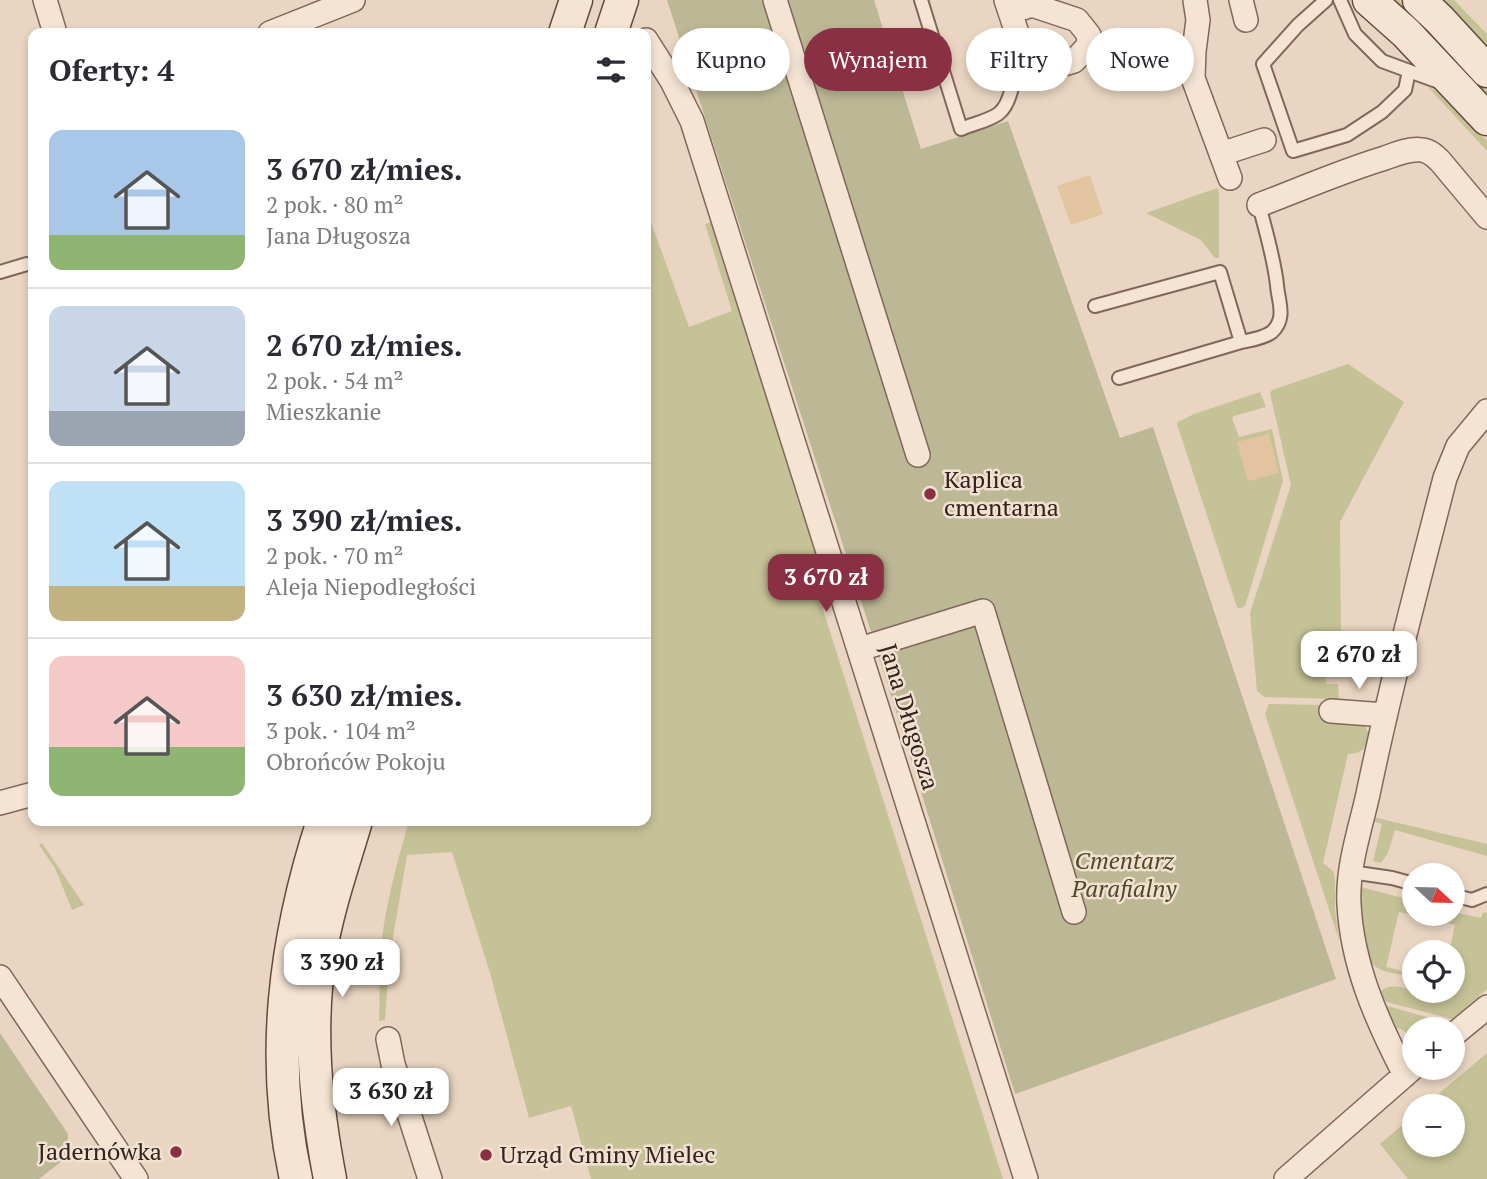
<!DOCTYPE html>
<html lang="pl">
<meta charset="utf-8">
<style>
body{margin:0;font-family:"PT Serif",serif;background:#f7f7f7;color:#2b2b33;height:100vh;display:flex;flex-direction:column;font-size:26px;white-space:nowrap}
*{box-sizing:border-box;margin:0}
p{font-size:23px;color:#7c7c81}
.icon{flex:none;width:38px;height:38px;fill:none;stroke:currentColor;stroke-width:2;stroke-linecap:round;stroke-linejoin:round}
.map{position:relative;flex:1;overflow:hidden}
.details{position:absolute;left:28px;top:28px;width:623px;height:798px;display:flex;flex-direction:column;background:#fff;border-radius:14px;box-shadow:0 4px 10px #0003}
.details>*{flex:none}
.guide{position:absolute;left:672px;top:28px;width:665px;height:63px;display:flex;gap:14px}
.needle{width:46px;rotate:112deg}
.controls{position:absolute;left:1402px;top:863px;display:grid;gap:14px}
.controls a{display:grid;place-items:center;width:63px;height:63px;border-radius:50%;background:#fff;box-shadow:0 4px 10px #0003;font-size:35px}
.price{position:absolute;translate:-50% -60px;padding:0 16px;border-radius:14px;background:#fff;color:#222;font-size:23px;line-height:46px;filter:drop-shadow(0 2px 4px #0008)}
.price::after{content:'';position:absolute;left:50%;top:42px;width:21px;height:16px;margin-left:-10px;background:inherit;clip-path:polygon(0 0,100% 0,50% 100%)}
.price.on{background:#8b3044;color:#fff}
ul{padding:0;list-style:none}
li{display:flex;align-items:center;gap:21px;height:175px;padding:0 21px}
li+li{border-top:2px solid #e1e1e2}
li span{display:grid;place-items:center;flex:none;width:196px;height:140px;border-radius:14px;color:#555}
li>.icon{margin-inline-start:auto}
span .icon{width:84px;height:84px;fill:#fffc;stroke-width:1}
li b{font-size:30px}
h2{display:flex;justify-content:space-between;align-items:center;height:84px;padding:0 21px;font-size:30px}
.chip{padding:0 24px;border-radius:32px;background:#fff;box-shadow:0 4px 10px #0003;font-size:24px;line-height:63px}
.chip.on{background:#8b3044;color:#fff}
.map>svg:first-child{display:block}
.green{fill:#c6c297}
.sand{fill:#e3c4a1}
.cemetery{fill:#bcb896}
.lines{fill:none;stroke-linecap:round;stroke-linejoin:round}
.lane-casing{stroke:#81675b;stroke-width:16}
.street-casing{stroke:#81675b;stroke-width:26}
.secondary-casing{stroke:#63493e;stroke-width:35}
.lane{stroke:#f5e4d4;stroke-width:12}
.street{stroke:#f5e4d4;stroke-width:23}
.secondary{stroke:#f5e4d4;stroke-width:32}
.poi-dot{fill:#8b3044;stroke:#f2e1d1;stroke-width:2.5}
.labels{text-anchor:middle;stroke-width:5;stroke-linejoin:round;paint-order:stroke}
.poi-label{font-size:24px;fill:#33231e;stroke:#f2e1d1;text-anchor:start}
.street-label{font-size:24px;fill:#33231e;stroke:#f2e1d1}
.park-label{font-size:24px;font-style:italic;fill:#4b4d26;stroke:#f2e1d1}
</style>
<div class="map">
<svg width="1487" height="1179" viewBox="0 0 1487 1179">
<rect width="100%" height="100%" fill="#e9d5c2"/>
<!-- green -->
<path class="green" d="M 1389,0 L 1399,0 L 1437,36 L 1487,91 L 1487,100 Z
M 1440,0 L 1454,0 L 1487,34 L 1487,49 Z
M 1428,87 L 1447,96 L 1487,141 L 1487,151 Z
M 1217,188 L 1219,192 L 1219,258 L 1215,258 L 1201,240 L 1146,213 Z
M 646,190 L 649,217 L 689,327 L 732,311 L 705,224 L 711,222 L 822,562 L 808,562 L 1003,1179 L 591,1179 L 571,1106 L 529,1118 L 490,973 L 452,852 L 407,855 L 390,955 L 385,1020 L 379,1021 C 380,1001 379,981 380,960 C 383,913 396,866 409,821 L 646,821 Z
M 1348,364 L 1404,402 L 1340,522 L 1341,640 L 1330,640 L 1331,661 L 1325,662 L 1326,684 L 1338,684 L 1339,699 L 1264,697 L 1257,691 L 1250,613 L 1291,485 L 1270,393 L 1272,390 Z
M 1260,392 L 1266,407 L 1234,416 L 1232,418 L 1239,437 L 1272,429 L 1283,481 L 1245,606 L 1240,609 L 1237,607 L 1177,424 L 1178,422 L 1194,414 Z
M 1269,704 L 1325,705 L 1362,721 L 1369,734 L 1364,749 L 1357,753 L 1348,754 L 1323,863 L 1333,871 L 1335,878 L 1335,910 L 1339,940 L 1265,714 Z
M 1373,817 L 1487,844 L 1487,856 L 1395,830 L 1388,853 L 1381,863 L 1373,861 L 1382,824 L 1372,821 Z
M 42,843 L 84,905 L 72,910 L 55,868 L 39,845 Z
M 1357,886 L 1414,901 L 1414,914 L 1452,914 L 1453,912 L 1481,918 L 1483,912 L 1487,913 L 1487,989 L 1452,1019 L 1383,1001 L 1380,992 C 1391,981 1405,990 1418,991 C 1427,992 1441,990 1452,990 L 1452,952 L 1449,952 L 1455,925 L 1399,912 L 1386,967 L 1410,973 L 1409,976 C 1398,974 1385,973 1376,967 C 1358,953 1358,907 1357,886 Z
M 1384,1005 L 1448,1023 L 1440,1029 L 1414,1029 L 1414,1038 L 1399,1028 L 1397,1029 L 1390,1020 Z
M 1487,1053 L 1487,1179 L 1408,1179 L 1380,1144 L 1414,1115 L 1414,1144 L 1452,1144 L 1452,1106 L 1424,1106 Z"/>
<!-- sand -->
<path class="sand" d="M 1090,175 L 1103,214 L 1071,225 L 1057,186 Z
M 1269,434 L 1279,473 L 1248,481 L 1237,442 Z"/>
<!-- cemetery -->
<path class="cemetery" d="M 667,0 L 874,0 L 921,149 L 1008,121 L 1120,438 L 1153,427 L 1336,979 L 1015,1094 L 875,644 Z
M 0,1033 L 68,1134 L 67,1157 L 39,1179 L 0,1179 Z"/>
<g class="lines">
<defs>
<path id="lane" d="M 921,0 L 961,129 C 972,124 988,121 998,114 C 1015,102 1016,59 1019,39
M 1326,0 L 1298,25 L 1263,64 L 1293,151 L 1347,135 L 1382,112 L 1405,90 L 1409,71
M 1340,0 L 1355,34 L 1382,61 L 1439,82
M 0,272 L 27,264
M 1095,306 L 1220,272 L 1241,342 L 1119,378
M 1241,342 C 1251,340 1264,338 1272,332 C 1287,318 1278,301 1277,285 C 1274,258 1266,232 1259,205
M 1351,872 L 1392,878 L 1414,884
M 1452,895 L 1472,900 L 1487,894"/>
<path id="street" d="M 45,0 L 55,33
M 775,0 L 918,455
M 1006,0 L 1019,39 L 1044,58 L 1064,64 L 1074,61 L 1088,46 L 1089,35 L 1077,20 L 1032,5 L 1010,12
M 1195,0 L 1198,20 L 1194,51 L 1193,78 L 1230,178
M 1241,0 L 1246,20
M 270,33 L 353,0
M 646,40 L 672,81 L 692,121 L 1026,1179
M 1221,154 L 1264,140
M 1259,205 C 1301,189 1342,171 1385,158 C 1396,154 1410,148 1422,150 C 1430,151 1435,156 1440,161 L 1487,217
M 860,649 L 983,611 L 1074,912
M 1331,711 L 1385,715
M 0,803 L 33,794
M 0,977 L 136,1179
M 1452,1036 L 1487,1007
M 388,1039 L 393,1064 L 430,1179
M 1405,1075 C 1377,1021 1352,965 1349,904 C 1347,867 1360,830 1368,794 C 1390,688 1418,583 1445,478 L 1458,446 L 1487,411
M 1286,1179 L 1414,1067"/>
<path id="secondary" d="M 1369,0 L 1406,33 L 1487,119
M 1419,0 L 1440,20 L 1487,71
M 565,33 L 576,0
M 611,33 L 622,0
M 296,1179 C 269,1057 285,938 323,821
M 330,1179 C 316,1105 308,1031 320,955 C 327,910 343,865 356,821"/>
</defs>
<!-- lane casing -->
<use href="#lane" class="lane-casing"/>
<!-- street casing -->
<use href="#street" class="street-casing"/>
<!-- secondary casing -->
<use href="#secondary" class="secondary-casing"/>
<!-- lane -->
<use href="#lane" class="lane"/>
<!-- street -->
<use href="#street" class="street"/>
<!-- secondary -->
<use href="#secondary" class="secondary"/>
</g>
<!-- markers -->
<g class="poi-dot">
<circle cx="930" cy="494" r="7"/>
<circle cx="176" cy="1152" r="7"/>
<circle cx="486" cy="1155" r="7"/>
</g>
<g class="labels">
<!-- poi labels -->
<g class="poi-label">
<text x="944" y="488">Kaplica<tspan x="944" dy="28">cmentarna</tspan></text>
<text x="162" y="1160" text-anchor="end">Jadernówka</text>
<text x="500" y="1163">Urząd Gminy Mielec</text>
</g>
<!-- street labels -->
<g class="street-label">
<text transform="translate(909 717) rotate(73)" y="8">Jana Długosza</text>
</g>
<!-- park labels -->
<g class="park-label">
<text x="1124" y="869">Cmentarz<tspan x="1124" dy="28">Parafialny</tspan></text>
</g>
</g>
</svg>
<div class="controls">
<a><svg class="needle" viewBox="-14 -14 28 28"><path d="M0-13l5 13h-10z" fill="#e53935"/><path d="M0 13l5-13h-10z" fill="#7c7c81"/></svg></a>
<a><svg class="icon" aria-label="locate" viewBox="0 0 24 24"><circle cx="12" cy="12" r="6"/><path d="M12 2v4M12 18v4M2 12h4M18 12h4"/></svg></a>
<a>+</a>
<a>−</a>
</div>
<b class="price on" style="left:826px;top:614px">3 670 zł</b>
<b class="price" style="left:1359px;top:691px">2 670 zł</b>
<b class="price" style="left:342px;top:999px">3 390 zł</b>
<b class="price" style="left:391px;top:1128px">3 630 zł</b>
<div class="guide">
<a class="chip">Kupno</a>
<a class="chip on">Wynajem</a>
<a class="chip">Filtry</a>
<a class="chip">Nowe</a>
</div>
<section class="details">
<h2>Oferty: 4<svg class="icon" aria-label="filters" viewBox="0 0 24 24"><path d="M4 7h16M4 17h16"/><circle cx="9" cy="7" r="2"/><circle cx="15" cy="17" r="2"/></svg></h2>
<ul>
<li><span style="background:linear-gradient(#a9c7e8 75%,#8fb573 0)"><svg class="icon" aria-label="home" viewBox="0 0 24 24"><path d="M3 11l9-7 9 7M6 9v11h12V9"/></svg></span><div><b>3 670 zł/mies.</b><p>2 pok. · 80 m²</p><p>Jana Długosza</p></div></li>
<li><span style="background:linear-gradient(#c9d6e8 75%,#9aa5b1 0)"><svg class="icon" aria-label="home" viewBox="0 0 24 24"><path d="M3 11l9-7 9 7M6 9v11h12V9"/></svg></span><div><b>2 670 zł/mies.</b><p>2 pok. · 54 m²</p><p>Mieszkanie</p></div></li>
<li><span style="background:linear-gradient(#bfe0f5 75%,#c2b280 0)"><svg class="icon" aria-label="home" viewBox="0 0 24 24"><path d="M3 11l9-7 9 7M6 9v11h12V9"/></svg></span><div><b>3 390 zł/mies.</b><p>2 pok. · 70 m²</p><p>Aleja Niepodległości</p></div></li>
<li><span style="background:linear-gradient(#f6c9c9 65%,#8fb573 0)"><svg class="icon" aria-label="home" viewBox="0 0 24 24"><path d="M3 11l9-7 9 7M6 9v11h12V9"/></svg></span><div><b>3 630 zł/mies.</b><p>3 pok. · 104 m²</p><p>Obrońców Pokoju</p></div></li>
</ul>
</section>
</div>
